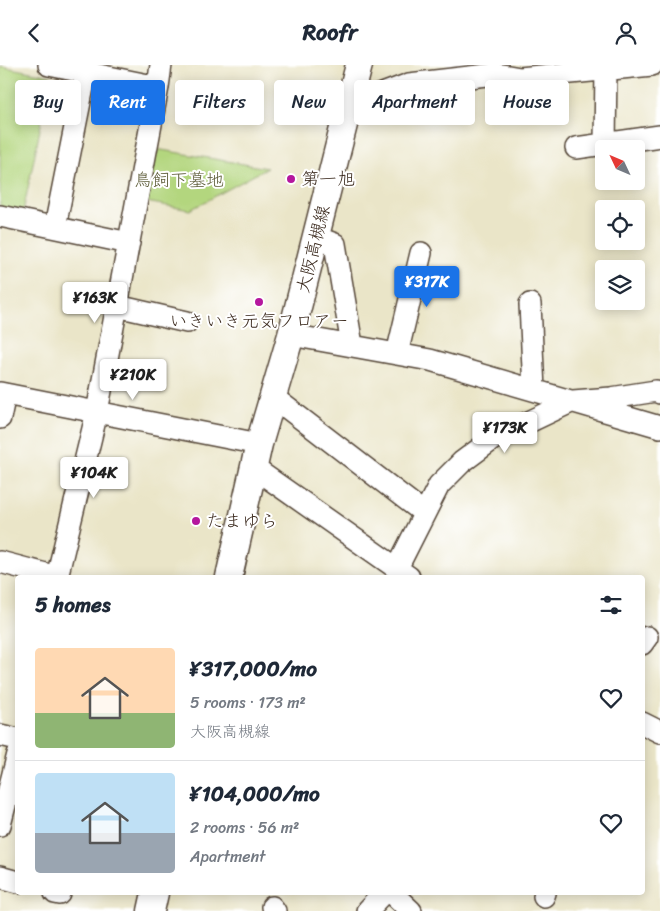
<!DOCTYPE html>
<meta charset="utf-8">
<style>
body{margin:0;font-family:Sriracha,"Klee One",sans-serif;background:#f6f6f7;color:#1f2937;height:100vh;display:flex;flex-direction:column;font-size:19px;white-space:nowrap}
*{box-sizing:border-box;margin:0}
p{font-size:16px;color:#747a83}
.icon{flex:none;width:28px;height:28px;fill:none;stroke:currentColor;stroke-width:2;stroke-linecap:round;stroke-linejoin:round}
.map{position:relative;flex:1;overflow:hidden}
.drawer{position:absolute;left:15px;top:510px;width:630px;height:320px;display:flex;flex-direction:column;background:#fff;border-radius:5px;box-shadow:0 2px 12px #0003}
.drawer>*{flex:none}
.guide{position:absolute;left:15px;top:15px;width:630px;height:45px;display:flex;gap:10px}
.needle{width:32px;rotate:314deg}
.buttons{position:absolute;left:595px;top:75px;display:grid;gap:10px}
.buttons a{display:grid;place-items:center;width:50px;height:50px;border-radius:5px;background:#fff;box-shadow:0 2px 12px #0003;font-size:25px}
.price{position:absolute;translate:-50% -42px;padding:0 11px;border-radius:5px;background:#fff;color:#222;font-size:16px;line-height:32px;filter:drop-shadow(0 1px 2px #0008)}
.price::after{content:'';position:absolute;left:50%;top:30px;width:15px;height:11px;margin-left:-8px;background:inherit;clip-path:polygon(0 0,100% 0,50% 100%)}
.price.on{background:#1a73e8;color:#fff}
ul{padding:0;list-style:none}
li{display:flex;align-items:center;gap:15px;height:125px;padding:0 20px}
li+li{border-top:1px solid #e0e1e3}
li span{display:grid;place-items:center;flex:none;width:140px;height:100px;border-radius:5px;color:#555}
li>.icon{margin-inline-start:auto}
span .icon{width:60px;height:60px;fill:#fffc;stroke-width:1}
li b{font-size:21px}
h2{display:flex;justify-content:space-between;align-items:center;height:60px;padding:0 20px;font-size:21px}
.chip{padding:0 18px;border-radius:5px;background:#fff;box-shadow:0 2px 12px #0003;font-size:18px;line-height:45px}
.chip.on{background:#1a73e8;color:#fff}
header{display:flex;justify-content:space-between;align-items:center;height:65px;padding:0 20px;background:#fff;font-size:22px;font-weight:700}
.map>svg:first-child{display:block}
.green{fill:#b3d67e;stroke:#77804e}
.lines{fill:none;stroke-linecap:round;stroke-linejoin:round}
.minor-casing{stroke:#554638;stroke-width:24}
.major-casing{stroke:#554638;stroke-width:29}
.minor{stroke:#fff;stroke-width:21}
.major{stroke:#fff;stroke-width:26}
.poi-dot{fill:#b5179e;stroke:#fff;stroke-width:2}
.labels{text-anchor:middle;stroke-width:4;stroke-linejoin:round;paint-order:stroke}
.poi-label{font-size:18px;fill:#3b2a1e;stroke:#fff;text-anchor:start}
.park-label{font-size:18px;fill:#5f5e3b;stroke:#fff}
.street-label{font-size:18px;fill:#3b2a1e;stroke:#fff}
</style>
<header><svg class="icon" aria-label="back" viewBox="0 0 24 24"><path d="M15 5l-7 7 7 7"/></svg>Roofr<svg class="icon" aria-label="person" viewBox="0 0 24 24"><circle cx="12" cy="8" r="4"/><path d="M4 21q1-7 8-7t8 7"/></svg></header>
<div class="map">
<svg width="660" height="846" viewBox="0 0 660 846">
<rect width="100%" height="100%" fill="#fff"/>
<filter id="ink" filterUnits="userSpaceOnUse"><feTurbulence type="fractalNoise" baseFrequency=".02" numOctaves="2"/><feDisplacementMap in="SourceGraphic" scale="10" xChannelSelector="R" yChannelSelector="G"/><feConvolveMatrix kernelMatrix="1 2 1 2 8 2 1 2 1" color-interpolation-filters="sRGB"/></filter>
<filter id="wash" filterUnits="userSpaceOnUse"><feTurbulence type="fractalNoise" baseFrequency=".0096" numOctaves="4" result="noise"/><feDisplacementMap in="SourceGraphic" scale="20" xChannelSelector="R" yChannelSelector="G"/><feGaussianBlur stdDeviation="1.12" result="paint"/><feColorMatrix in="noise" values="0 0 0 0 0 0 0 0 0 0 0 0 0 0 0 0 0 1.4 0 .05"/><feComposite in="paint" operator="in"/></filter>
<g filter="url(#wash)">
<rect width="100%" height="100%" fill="#eae5c8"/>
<!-- green -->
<path class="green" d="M 0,1 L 51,11 L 23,147 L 0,142 Z
M 156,84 L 267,103 L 190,145 L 146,137 Z"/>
</g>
<g filter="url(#ink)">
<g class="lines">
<defs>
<path id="minor" d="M 49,0 L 158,22
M 350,36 L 369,34 L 409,19 L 496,9 L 520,13 L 652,0
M 605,78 L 606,4
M 576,83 L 660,71
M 0,151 L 129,178
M 55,162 L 86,7
M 316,172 L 335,179 L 352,280
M 530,239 L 534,325
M 117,241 L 187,257
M 291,270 L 430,295 L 660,362
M 397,289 L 421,188
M 0,328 L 259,379
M 273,332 L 424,448
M 0,353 L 5,329
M 254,403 L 409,512
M 0,497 L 57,512
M 397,503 L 439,420 L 462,397 L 493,374 L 573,336 L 611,333 L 656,326 L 660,328
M 57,512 L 97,347 L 158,22 L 161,0
M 642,579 L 647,572
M 642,658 L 660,667
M 0,670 L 18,674
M 0,760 L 18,689
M 0,812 L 18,817
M 55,828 L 60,829
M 392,828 L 411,846
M 544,831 L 545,828
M 272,842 L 275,846
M 367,846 L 384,828"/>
<path id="major" d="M 229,512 L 259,379 L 291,270 L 359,0
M 151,846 L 155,828"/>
</defs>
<!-- minor casing -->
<use href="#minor" class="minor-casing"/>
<!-- major casing -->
<use href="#major" class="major-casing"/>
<!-- minor -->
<use href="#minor" class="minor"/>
<!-- major -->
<use href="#major" class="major"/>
</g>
</g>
<!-- markers -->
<g class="poi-dot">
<circle cx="291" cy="114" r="5"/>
<circle cx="259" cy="237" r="5"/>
<circle cx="196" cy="456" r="5"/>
</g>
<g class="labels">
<!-- poi labels -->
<g class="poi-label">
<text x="301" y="120">第一旭</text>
<text x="259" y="262" text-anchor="middle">いきいき元気フロアー</text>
<text x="206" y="462">たまゆら</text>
</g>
<!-- park labels -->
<g class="park-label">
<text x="179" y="121">鳥飼下墓地</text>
</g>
<!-- street labels -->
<g class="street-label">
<text transform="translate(313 184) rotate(-76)" y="6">大阪高槻線</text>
</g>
</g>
</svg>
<div class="buttons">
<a><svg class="needle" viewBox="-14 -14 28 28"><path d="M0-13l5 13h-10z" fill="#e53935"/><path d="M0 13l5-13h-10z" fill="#747a83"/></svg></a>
<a><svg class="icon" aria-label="locate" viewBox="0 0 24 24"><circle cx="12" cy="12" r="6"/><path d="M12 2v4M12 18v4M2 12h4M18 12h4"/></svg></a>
<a><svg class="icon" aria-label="layers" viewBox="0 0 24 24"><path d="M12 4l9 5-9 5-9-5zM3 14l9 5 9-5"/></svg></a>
</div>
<b class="price on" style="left:427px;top:243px">¥317K</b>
<b class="price" style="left:95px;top:259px">¥163K</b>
<b class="price" style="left:133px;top:336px">¥210K</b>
<b class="price" style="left:505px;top:389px">¥173K</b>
<b class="price" style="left:94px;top:434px">¥104K</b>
<div class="guide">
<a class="chip">Buy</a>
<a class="chip on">Rent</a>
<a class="chip">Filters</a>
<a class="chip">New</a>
<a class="chip">Apartment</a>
<a class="chip">House</a>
</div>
<section class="drawer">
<h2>5 homes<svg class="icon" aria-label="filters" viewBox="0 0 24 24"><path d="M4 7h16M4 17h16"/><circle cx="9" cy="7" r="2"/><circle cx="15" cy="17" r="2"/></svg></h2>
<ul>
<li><span style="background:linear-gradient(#ffd9b3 65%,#8fb573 0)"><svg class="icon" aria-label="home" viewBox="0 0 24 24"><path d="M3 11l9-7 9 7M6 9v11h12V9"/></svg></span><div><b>¥317,000/mo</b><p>5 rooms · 173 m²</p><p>大阪高槻線</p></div><svg class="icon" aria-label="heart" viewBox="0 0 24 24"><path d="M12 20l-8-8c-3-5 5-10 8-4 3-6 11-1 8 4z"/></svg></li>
<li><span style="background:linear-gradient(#bfe0f5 60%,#9aa5b1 0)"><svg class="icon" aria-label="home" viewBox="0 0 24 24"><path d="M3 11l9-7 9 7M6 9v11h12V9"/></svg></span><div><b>¥104,000/mo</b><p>2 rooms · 56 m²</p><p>Apartment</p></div><svg class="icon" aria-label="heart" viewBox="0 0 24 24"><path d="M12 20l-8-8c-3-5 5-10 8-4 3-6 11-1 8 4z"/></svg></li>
</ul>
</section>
</div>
